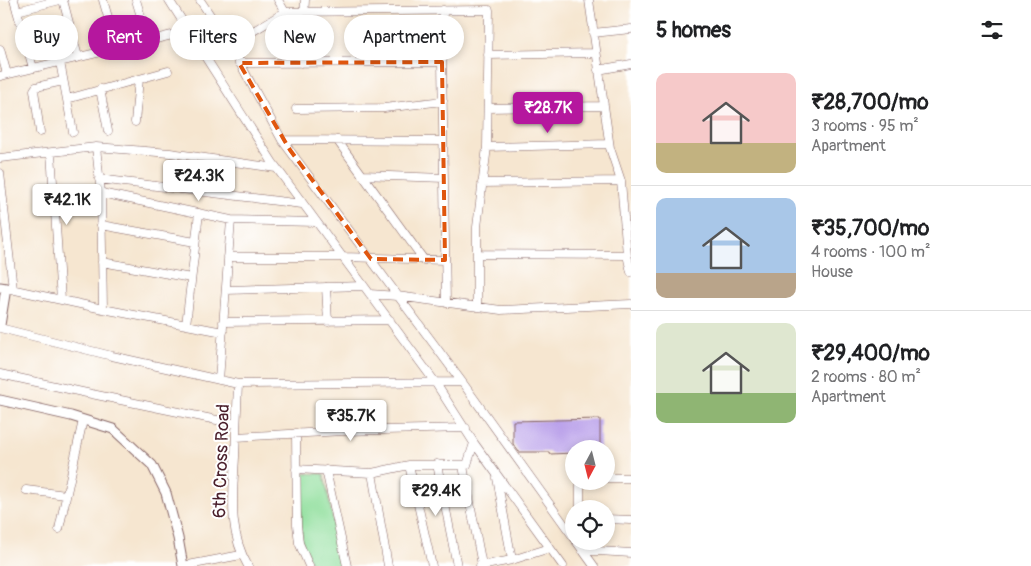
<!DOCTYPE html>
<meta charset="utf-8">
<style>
body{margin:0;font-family:Pangolin,sans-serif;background:#f2f2f2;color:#202124;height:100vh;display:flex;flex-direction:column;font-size:19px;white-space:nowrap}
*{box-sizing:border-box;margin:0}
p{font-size:16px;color:#757577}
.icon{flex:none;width:28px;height:28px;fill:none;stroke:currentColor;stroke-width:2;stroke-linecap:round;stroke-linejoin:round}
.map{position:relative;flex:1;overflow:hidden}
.details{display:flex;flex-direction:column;background:#fff;width:400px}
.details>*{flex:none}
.hud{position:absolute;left:15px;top:15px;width:475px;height:45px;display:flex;gap:10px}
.needle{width:32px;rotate:187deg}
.buttons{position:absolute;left:565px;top:440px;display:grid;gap:10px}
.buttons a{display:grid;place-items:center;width:50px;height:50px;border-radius:50%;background:#fff;box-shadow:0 2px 8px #0003;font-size:25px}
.price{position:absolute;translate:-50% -42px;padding:0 11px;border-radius:5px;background:#fff;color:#222;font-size:16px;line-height:32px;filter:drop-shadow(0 1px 2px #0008)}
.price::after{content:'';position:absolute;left:50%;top:30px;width:15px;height:11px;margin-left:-8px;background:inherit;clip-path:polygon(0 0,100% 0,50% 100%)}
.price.current{background:#b5179e;color:#fff}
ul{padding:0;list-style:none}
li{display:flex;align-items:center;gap:15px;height:125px;padding:0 25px}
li+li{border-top:1px solid #e0e0e0}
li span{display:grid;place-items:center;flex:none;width:140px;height:100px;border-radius:10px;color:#555}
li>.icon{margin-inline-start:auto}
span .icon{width:60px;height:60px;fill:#fffc;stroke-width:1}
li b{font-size:21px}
h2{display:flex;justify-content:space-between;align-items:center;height:60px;padding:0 25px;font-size:21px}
.pill{padding:0 18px;border-radius:22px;background:#fff;box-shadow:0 2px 8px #0003;font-size:18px;line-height:45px}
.pill.current{background:#b5179e;color:#fff}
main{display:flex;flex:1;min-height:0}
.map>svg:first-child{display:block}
.green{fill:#91df9d;stroke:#6e7f64}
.building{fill:#b79de9}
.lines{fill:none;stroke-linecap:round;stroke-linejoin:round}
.minor-casing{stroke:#866565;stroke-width:9}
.tertiary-casing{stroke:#866565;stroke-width:11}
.minor{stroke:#fff;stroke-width:8}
.tertiary{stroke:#fff;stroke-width:9}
.marked{fill:none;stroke:#e0560e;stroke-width:4;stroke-dasharray:10 6;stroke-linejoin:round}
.labels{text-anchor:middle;stroke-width:4;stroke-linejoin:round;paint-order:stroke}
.street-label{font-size:18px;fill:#4a1f2b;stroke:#fff}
</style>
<main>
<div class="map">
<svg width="631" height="566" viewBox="0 0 631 566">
<rect width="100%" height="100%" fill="#fff"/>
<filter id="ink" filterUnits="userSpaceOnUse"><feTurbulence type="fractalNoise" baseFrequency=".02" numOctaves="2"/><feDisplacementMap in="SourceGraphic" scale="10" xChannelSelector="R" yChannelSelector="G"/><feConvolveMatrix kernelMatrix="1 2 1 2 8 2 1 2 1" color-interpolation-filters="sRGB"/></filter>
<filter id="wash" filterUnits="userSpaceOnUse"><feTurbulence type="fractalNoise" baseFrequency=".0096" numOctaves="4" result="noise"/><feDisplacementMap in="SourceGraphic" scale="20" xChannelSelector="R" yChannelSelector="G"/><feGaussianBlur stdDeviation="1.12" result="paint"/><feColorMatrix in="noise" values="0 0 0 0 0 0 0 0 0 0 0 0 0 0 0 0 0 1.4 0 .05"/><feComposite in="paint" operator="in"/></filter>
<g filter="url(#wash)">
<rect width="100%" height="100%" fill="#f6e6d0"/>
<!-- green -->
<path class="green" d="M 299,473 L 324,474 L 342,566 L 312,566 L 302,541 Z"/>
<g id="blocks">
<!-- building -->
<path class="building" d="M 600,419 L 600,449 L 574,449 L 574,453 L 550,454 L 549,452 L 519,452 L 513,444 L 513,421 Z"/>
</g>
</g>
<g filter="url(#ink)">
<use href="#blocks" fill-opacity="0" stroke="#866565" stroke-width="1"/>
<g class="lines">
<defs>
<path id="minor" d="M 14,0 L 33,68
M 63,0 L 78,57
M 103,0 L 117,48
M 136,0 L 148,40
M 169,0 L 273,163 L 435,382 L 474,443 L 563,566
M 200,0 L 230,45 L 282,140 L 462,382 L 574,538
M 278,0 L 285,12
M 589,0 L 610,148 L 621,181 L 627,255 L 631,272
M 443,10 L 442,62 L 446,303
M 17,11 L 60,0
M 593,33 L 631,29
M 24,35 L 69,23
M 0,49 L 7,74
M 204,55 L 230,45 L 285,12 L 489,10 L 487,147 L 477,227 L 477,307
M 488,55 L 595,53
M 60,62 L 73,132
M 239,63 L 442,62
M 301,63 L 305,0
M 598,70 L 631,64
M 0,76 L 189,31
M 100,89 L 108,131
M 67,99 L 168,71
M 488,108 L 604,106
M 296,109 L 384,108 L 443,101
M 135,122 L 139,79
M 40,132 L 34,90 L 36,87 L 63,81
M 282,140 L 443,141
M 337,140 L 424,260
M 96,147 L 101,193 L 103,309
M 487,147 L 609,144
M 51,153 L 61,300
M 0,158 L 96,147 L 170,153 L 276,168
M 0,173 L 13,289
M 362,175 L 444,178
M 99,179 L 302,204
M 482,183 L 621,181
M 101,193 L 231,220 L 316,222
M 101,225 L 195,242
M 477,254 L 627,255
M 228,257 L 343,257 L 445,260
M 102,262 L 191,278
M 326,287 L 328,322
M 6,288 L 103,309 L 223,332
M 226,290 L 364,286
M 370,294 L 397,296 L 501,310 L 631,304
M 223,322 L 390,320
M 186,325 L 199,213
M 0,328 L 112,356 L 238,384 L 462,382
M 0,374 L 82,392 L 236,424
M 219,380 L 231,220
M 238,384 C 237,409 236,433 235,457 C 233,495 228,532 248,566
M 296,433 L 297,525 L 299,543 L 309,566
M 236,437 L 343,431 L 466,428
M 437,464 L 457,566
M 409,465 L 432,566
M 463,466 L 482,565
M 296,469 L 372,473 L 409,465 L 467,465 L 474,443
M 326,470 L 347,566
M 372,473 L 388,566
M 497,478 L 512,560
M 606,478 L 631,478
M 26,490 L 66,495
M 580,509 L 580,481
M 606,519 L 631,520
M 59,529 L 83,420
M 576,541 L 594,566
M 582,550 L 631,553
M 183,566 L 241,555
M 480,566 L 512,560 L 550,548"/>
<path id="tertiary" d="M 0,287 L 6,288 L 0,325
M 0,400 L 71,416 L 113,429 L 152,465 L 166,493 L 178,538 L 183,566"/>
</defs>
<!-- minor casing -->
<use href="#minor" class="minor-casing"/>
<!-- tertiary casing -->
<use href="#tertiary" class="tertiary-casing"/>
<!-- minor -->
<use href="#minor" class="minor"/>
<!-- tertiary -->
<use href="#tertiary" class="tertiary"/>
</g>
</g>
<!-- marked area -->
<path class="marked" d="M 442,62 L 445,260 L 371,259 L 290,150 L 239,63 Z"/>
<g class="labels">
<!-- street labels -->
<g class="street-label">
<text transform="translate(221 461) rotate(-88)" y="6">6th Cross Road</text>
</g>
</g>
</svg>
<div class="buttons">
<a><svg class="needle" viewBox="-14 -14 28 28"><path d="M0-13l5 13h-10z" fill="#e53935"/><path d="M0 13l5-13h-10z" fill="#757577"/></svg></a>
<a><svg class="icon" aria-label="locate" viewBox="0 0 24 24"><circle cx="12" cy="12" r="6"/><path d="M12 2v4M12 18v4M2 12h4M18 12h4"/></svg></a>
</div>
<b class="price current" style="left:548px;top:134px">₹28.7K</b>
<b class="price" style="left:199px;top:202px">₹24.3K</b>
<b class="price" style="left:67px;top:226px">₹42.1K</b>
<b class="price" style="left:351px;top:442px">₹35.7K</b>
<b class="price" style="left:436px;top:517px">₹29.4K</b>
<div class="hud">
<a class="pill">Buy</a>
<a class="pill current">Rent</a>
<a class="pill">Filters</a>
<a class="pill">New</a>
<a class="pill">Apartment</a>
</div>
</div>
<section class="details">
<h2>5 homes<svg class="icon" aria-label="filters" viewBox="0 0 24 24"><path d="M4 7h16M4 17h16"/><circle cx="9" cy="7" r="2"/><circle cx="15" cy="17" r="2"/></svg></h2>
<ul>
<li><span style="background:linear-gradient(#f6c9c9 70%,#c2b280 0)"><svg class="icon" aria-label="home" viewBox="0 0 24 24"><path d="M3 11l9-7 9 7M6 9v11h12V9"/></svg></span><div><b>₹28,700/mo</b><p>3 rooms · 95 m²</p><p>Apartment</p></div></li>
<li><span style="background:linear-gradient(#a9c7e8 75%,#b9a48a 0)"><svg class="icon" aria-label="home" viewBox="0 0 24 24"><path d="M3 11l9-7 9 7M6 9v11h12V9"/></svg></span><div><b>₹35,700/mo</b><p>4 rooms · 100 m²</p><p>House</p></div></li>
<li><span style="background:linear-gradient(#dfe7d0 70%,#8fb573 0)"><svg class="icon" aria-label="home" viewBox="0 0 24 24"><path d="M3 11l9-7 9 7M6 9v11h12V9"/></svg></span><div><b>₹29,400/mo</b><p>2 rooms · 80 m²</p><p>Apartment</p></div></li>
</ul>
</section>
</main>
